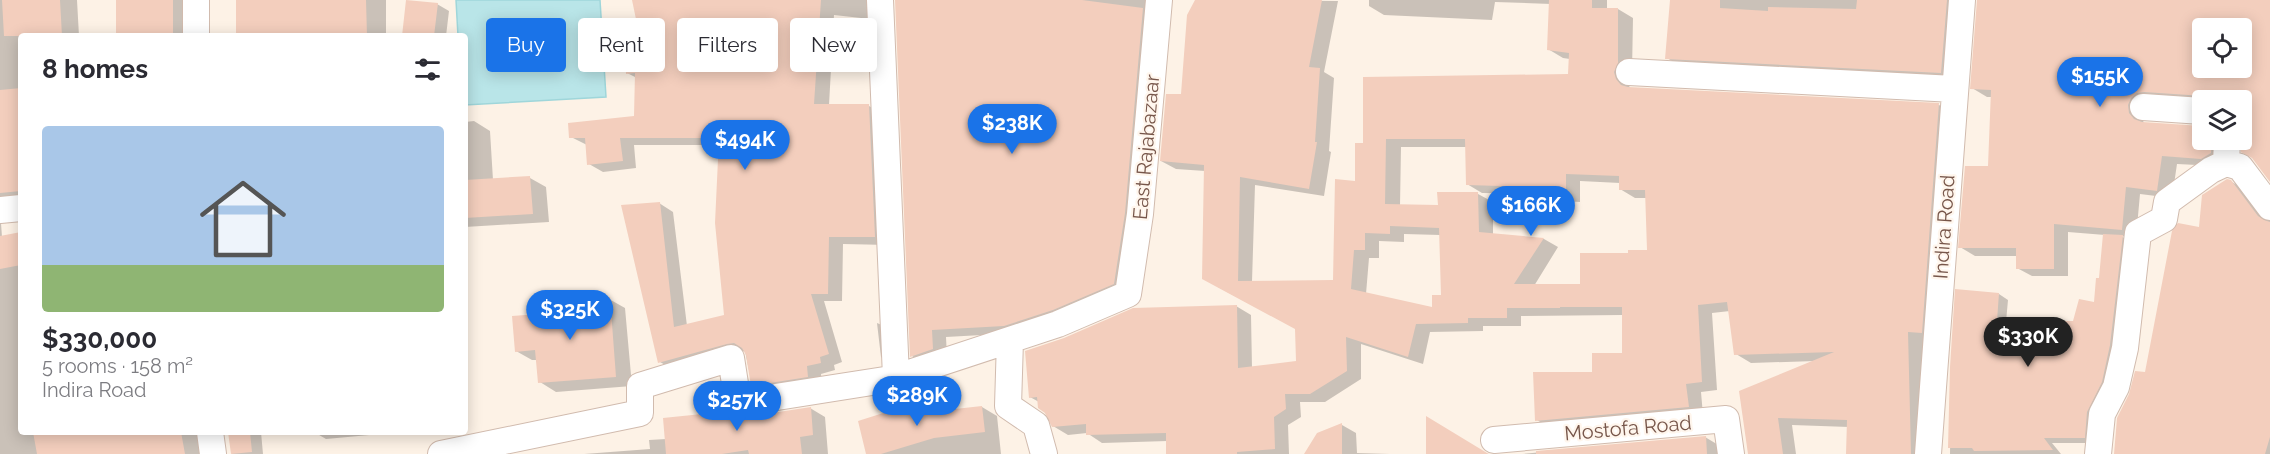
<!DOCTYPE html>
<meta charset="utf-8">
<style>
body{margin:0;font-family:Raleway,sans-serif;background:#f2f2f3;color:#2b2b33;height:100vh;display:flex;flex-direction:column;font-size:22px;white-space:nowrap}
*{box-sizing:border-box;margin:0}
p{font-size:20px;color:#7c7c81}
.icon{flex:none;width:33px;height:33px;fill:none;stroke:currentColor;stroke-width:2;stroke-linecap:round;stroke-linejoin:round}
.map{position:relative;flex:1;overflow:hidden}
.details{position:absolute;left:18px;top:33px;width:450px;height:402px;display:flex;flex-direction:column;background:#fff;border-radius:6px;box-shadow:0 3px 15px #0003}
.details>*{flex:none}
.hud{position:absolute;left:486px;top:18px;width:570px;height:54px;display:flex;gap:12px}
.fabs{position:absolute;left:2192px;top:18px;display:grid;gap:12px}
.fabs a{display:grid;place-items:center;width:60px;height:60px;border-radius:6px;background:#fff;box-shadow:0 3px 15px #0003;font-size:30px}
.price{position:absolute;translate:-50% -51px;padding:0 14px;border-radius:21px;background:#1a73e8;color:#fff;font-size:20px;line-height:39px;filter:drop-shadow(0 2px 3px #0008)}
.price::after{content:'';position:absolute;left:50%;top:36px;width:18px;height:14px;margin-left:-9px;background:inherit;clip-path:polygon(0 0,100% 0,50% 100%)}
.price.active{background:#222;color:#fff}
ul{padding:0;list-style:none}
li{display:grid;align-content:center;gap:12px;height:318px;padding:0 24px}
li+li{border-top:2px solid #e1e1e2}
li span{display:grid;place-items:center;height:186px;border-radius:6px;color:#555}
li>.icon{margin-inline-start:auto}
span .icon{width:108px;height:108px;fill:#fffc;stroke-width:1}
li b{font-size:26px}
h2{display:flex;justify-content:space-between;align-items:center;height:72px;padding:0 24px;font-size:26px}
.pill{padding:0 21px;border-radius:6px;background:#fff;box-shadow:0 3px 15px #0003;font-size:21px;line-height:54px}
.pill.active{background:#1a73e8;color:#fff}
.map>svg:first-child{display:block}
.water{fill:#b9e5e8;stroke:#9fd6da;stroke-width:1.5}
.shadow{fill:#0003;fill-rule:evenodd}
.building{fill:#f3cebd;fill-rule:evenodd}
.lines{fill:none;stroke-linecap:round;stroke-linejoin:round}
.minor-casing{stroke:#d1bbae;stroke-width:28}
.minor{stroke:#fff;stroke-width:26}
.labels{text-anchor:middle;stroke-width:4.5;stroke-linejoin:round;paint-order:stroke}
.street-label{font-size:20px;fill:#77564a;stroke:#fff6ed}
</style>
<div class="map">
<svg width="2270" height="454" viewBox="0 0 2270 454">
<rect width="100%" height="100%" fill="#fdf2e6"/>
<!-- water -->
<path class="water" d="M 456,0 L 600,0 L 606,97 L 465,105 L 465,36 L 458,36 Z"/>
<!-- shadow -->
<path class="shadow" d="M 0,0 L 77,0 L 79,36 L 21,36 L 21,202 L 0,204 Z
M 117,0 L 190,0 L 190,36 L 117,36 Z
M 237,0 L 386,0 L 386,36 L 238,36 Z
M 633,0 L 882,0 L 879,20 L 834,15 L 829,105 L 869,106 L 883,114 L 889,245 L 843,244 L 842,301 L 824,301 L 842,362 L 834,365 L 835,370 L 821,374 L 822,384 L 766,393 L 752,385 L 745,351 L 674,370 L 660,362 L 659,203 L 673,212 L 687,326 L 725,317 L 720,145 L 634,145 L 636,168 L 603,172 L 589,164 L 587,145 L 571,137 L 636,117 L 637,78 L 627,73 L 639,26 Z
M 897,0 L 1155,0 L 1128,291 L 1019,333 L 946,337 L 947,357 L 925,364 L 912,356 Z
M 1197,0 L 1338,1 L 1324,72 L 1334,78 L 1329,151 L 1331,152 L 1324,196 L 1255,185 L 1252,282 L 1334,282 L 1365,144 L 1569,75 L 1570,59 L 1563,58 L 1548,49 L 1551,4 L 1495,2 L 1492,20 L 1384,15 L 1369,6 L 1369,0 L 1607,0 L 1607,9 L 1618,9 L 1633,18 L 1632,72 L 1628,81 L 1630,89 L 1939,105 L 1954,113 L 1937,340 L 1923,339 L 1926,454 L 1848,454 L 1849,427 L 1792,425 L 1796,454 L 1750,454 L 1816,361 L 1751,363 L 1736,354 L 1730,311 L 1712,313 L 1717,390 L 1701,392 L 1703,415 L 1551,429 L 1537,420 L 1593,373 L 1623,355 L 1623,315 L 1521,316 L 1521,326 L 1483,326 L 1483,331 L 1430,332 L 1423,364 L 1361,344 L 1361,379 L 1325,402 L 1300,402 L 1301,417 L 1288,425 L 1289,454 L 1168,454 L 1168,441 L 1102,443 L 1087,433 L 1068,435 L 1053,426 L 1039,402 L 1030,397 L 1236,306 L 1251,315 L 1252,368 L 1297,362 L 1297,329 L 1218,287 L 1205,171 L 1176,169 L 1161,161 L 1182,96 ZM 1401,147 L 1466,147 L 1467,184 L 1482,193 L 1538,194 L 1548,200 L 1580,202 L 1580,181 L 1620,183 L 1620,189 L 1635,198 L 1647,198 L 1648,252 L 1630,255 L 1582,286 L 1534,286 L 1558,247 L 1544,239 L 1493,235 L 1493,202 L 1478,194 L 1439,207 L 1400,206 ZM 1404,234 L 1440,235 L 1442,296 L 1433,309 L 1366,294 L 1369,258 L 1379,258 L 1379,241 L 1404,242 Z
M 1671,0 L 1964,0 L 1956,81 L 1682,67 L 1667,58 Z
M 1978,0 L 2270,0 L 2270,179 L 2241,134 L 2241,100 L 2202,100 L 2142,116 L 2144,124 L 2202,127 L 2202,140 L 2230,140 L 2217,166 L 2177,164 L 2172,198 L 2140,194 L 2136,238 L 2121,236 L 2132,243 L 2094,443 L 2052,443 L 2061,454 L 1950,454 L 1951,367 L 1999,294 L 2008,300 L 2006,322 L 2074,322 L 2095,304 L 2100,280 L 2105,235 L 2068,232 L 2068,276 L 2032,276 L 2017,268 L 2017,256 L 1975,256 L 1960,247 L 1989,167 L 1992,97 L 1987,97 L 1972,88 ZM 2202,28 L 2241,28 L 2241,68 L 2202,68 Z
M 437,4 L 449,11 L 446,36 L 404,36 Z
M 474,121 L 490,131 L 493,180 L 530,178 L 546,187 L 549,222 L 465,227 L 465,122 Z
M 2230,181 L 2246,190 L 2270,220 L 2270,454 L 2116,454 L 2200,229 Z
M 0,209 L 2,237 L 21,234 L 21,432 L 197,432 L 200,454 L 0,454 Z
M 609,299 L 625,308 L 632,386 L 556,392 L 540,382 L 538,360 L 532,360 L 516,351 L 554,315 Z
M 877,323 L 884,326 L 885,359 L 881,357 Z
M 722,400 L 737,409 L 740,419 L 810,408 L 825,417 L 828,454 L 584,454 L 650,449 L 649,440 L 666,439 L 703,415 Z
M 914,405 L 928,413 L 982,407 L 997,416 L 1001,454 L 868,454 Z
M 1342,425 L 1356,433 L 1357,453 L 1390,454 L 1306,454 Z
M 230,432 L 261,432 L 263,454 L 232,454 Z
M 314,432 L 390,432 L 391,433 L 326,439 Z
M 1705,437 L 1720,446 L 1721,454 L 1522,454 Z"/>
<!-- building -->
<path class="building" d="M 2,0 L 60,0 L 62,36 L 4,36 Z
M 116,0 L 173,0 L 173,36 L 116,36 Z
M 236,0 L 366,0 L 367,36 L 236,36 Z
M 406,0 L 438,3 L 434,36 L 402,36 Z
M 632,0 L 821,0 L 814,104 L 869,104 L 875,237 L 829,237 L 828,294 L 811,294 L 829,354 L 820,357 L 821,363 L 807,366 L 808,377 L 751,386 L 746,355 L 742,348 L 734,343 L 727,344 L 658,363 L 621,205 L 660,202 L 674,327 L 724,315 L 715,223 L 719,138 L 620,138 L 623,161 L 587,165 L 585,138 L 569,138 L 568,123 L 634,116 L 635,73 L 626,74 L 625,24 L 637,24 Z
M 895,0 L 1082,0 L 1143,8 L 1125,213 L 1114,284 L 1053,310 L 1004,326 L 932,330 L 933,349 L 910,357 Z
M 1195,0 L 1322,0 L 1309,67 L 1320,68 L 1315,142 L 1317,142 L 1309,189 L 1240,177 L 1238,281 L 1333,280 L 1335,179 L 1355,181 L 1355,143 L 1363,143 L 1363,77 L 1568,74 L 1569,53 L 1547,50 L 1549,0 L 1592,0 L 1592,8 L 1618,8 L 1618,63 L 1614,72 L 1616,79 L 1621,85 L 1628,87 L 1939,103 L 1922,333 L 1908,332 L 1911,454 L 1846,454 L 1847,420 L 1778,418 L 1783,454 L 1748,454 L 1739,391 L 1834,352 L 1734,355 L 1727,302 L 1698,305 L 1702,382 L 1686,384 L 1689,407 L 1535,421 L 1533,372 L 1592,372 L 1592,353 L 1622,353 L 1622,307 L 1560,307 L 1560,308 L 1507,308 L 1507,318 L 1468,318 L 1468,323 L 1416,324 L 1408,357 L 1346,337 L 1347,371 L 1310,394 L 1285,394 L 1286,409 L 1274,417 L 1275,449 L 1237,452 L 1237,454 L 1166,454 L 1166,433 L 1086,435 L 1086,424 L 1052,427 L 1045,413 L 1038,408 L 1037,397 L 1029,398 L 1025,351 L 1064,338 L 1133,308 L 1237,305 L 1238,368 L 1296,361 L 1295,329 L 1202,279 L 1204,165 L 1160,161 L 1166,94 L 1181,94 L 1187,15 ZM 1386,139 L 1465,139 L 1466,185 L 1532,187 L 1532,193 L 1566,194 L 1566,174 L 1619,176 L 1619,190 L 1645,190 L 1647,250 L 1628,250 L 1628,253 L 1580,253 L 1580,284 L 1514,284 L 1544,238 L 1479,232 L 1478,192 L 1437,192 L 1438,205 L 1385,204 ZM 1390,226 L 1439,228 L 1441,295 L 1432,295 L 1432,307 L 1351,289 L 1354,250 L 1365,250 L 1365,233 L 1390,234 Z
M 1670,0 L 1720,0 L 1720,8 L 1768,11 L 1768,7 L 1856,9 L 1857,0 L 1947,0 L 1941,73 L 1665,59 Z
M 1977,0 L 2270,0 L 2270,182 L 2252,158 L 2241,152 L 2241,100 L 2212,100 L 2203,96 L 2144,92 L 2137,93 L 2131,98 L 2128,105 L 2129,113 L 2134,119 L 2142,122 L 2202,126 L 2202,140 L 2212,140 L 2211,153 L 2201,159 L 2162,156 L 2157,191 L 2126,187 L 2122,230 L 2054,224 L 2054,269 L 2016,269 L 2016,248 L 1958,248 L 1965,166 L 1988,166 L 1991,90 L 1970,89 ZM 2202,28 L 2241,28 L 2241,68 L 2202,68 Z
M 21,88 L 21,191 L 0,193 L 0,90 Z
M 530,176 L 533,214 L 465,218 L 465,180 Z
M 2227,179 L 2231,180 L 2258,216 L 2264,220 L 2270,222 L 2270,437 L 2265,454 L 2114,454 L 2117,418 L 2129,394 L 2135,371 L 2145,372 L 2172,231 L 2178,223 L 2199,227 L 2202,195 Z
M 21,232 L 21,265 L 0,269 L 0,236 Z
M 2103,234 L 2123,235 L 2110,345 L 2102,382 L 2087,412 L 2085,438 L 2044,438 L 2053,450 L 1974,451 L 1972,448 L 1948,448 L 1950,367 L 1955,289 L 1999,293 L 1997,321 L 2073,321 L 2079,299 L 2094,302 L 2096,278 L 2099,278 Z
M 610,297 L 616,377 L 538,383 L 535,350 L 515,352 L 512,316 L 552,313 L 552,309 L 568,308 L 567,301 Z
M 722,399 L 727,413 L 732,417 L 740,418 L 811,407 L 813,435 L 800,437 L 802,454 L 749,454 L 748,450 L 722,454 L 666,454 L 663,418 L 702,414 L 700,403 Z
M 915,403 L 919,413 L 982,406 L 985,432 L 934,438 L 881,454 L 866,454 L 858,421 Z
M 1426,416 L 1487,453 L 1489,454 L 1426,454 Z
M 1342,423 L 1342,454 L 1304,454 L 1317,433 Z
M 33,432 L 181,432 L 185,454 L 37,454 Z
M 228,432 L 250,432 L 252,452 L 231,454 Z
M 1706,436 L 1707,454 L 1536,454 L 1536,451 Z"/>
<g class="lines">
<defs>
<path id="minor" d="M 196,0 L 196,36
M 880,0 L 896,377
M 1629,72 L 1954,89
M 2143,107 L 2202,111
M 2227,140 L 2226,163 L 2240,167 L 2270,207
M 0,210 L 21,208
M 1010,340 L 1008,406 L 1036,425 L 1044,454
M 210,432 L 213,454
M 1494,440 L 1726,419 L 1731,454
M 441,454 L 640,413 L 640,386 L 731,358 L 738,403 L 891,379 L 1058,324 L 1128,294 L 1140,214 L 1159,0
M 1928,454 L 1962,0
M 2098,454 L 2102,414 L 2116,387 L 2125,348 L 2138,233 L 2164,219 L 2167,202 L 2211,170 L 2226,163"/>
</defs>
<!-- minor casing -->
<use href="#minor" class="minor-casing"/>
<!-- minor -->
<use href="#minor" class="minor"/>
</g>
<g class="labels">
<!-- street labels -->
<g class="street-label">
<text transform="translate(1146 147) rotate(-85)" y="7">East Rajabazaar</text>
<text transform="translate(1944 227) rotate(-86)" y="7">Indira Road</text>
<text transform="translate(1628 428) rotate(-5)" y="7">Mostofa Road</text>
</g>
</g>
</svg>
<div class="fabs">
<a><svg class="icon" aria-label="locate" viewBox="0 0 24 24"><circle cx="12" cy="12" r="6"/><path d="M12 2v4M12 18v4M2 12h4M18 12h4"/></svg></a>
<a><svg class="icon" aria-label="layers" viewBox="0 0 24 24"><path d="M12 4l9 5-9 5-9-5zM3 14l9 5 9-5"/></svg></a>
</div>
<b class="price" style="left:2100px;top:108px">$155K</b>
<b class="price" style="left:1012px;top:155px">$238K</b>
<b class="price" style="left:745px;top:171px">$494K</b>
<b class="price" style="left:1531px;top:237px">$166K</b>
<b class="price" style="left:570px;top:341px">$325K</b>
<b class="price active" style="left:2028px;top:368px">$330K</b>
<b class="price" style="left:917px;top:427px">$289K</b>
<b class="price" style="left:737px;top:432px">$257K</b>
<div class="hud">
<a class="pill active">Buy</a>
<a class="pill">Rent</a>
<a class="pill">Filters</a>
<a class="pill">New</a>
</div>
<section class="details">
<h2>8 homes<svg class="icon" aria-label="filters" viewBox="0 0 24 24"><path d="M4 7h16M4 17h16"/><circle cx="9" cy="7" r="2"/><circle cx="15" cy="17" r="2"/></svg></h2>
<ul>
<li><span style="background:linear-gradient(#a9c7e8 75%,#8fb573 0)"><svg class="icon" aria-label="home" viewBox="0 0 24 24"><path d="M3 11l9-7 9 7M6 9v11h12V9"/></svg></span><div><b>$330,000</b><p>5 rooms · 158 m²</p><p>Indira Road</p></div></li>
</ul>
</section>
</div>
